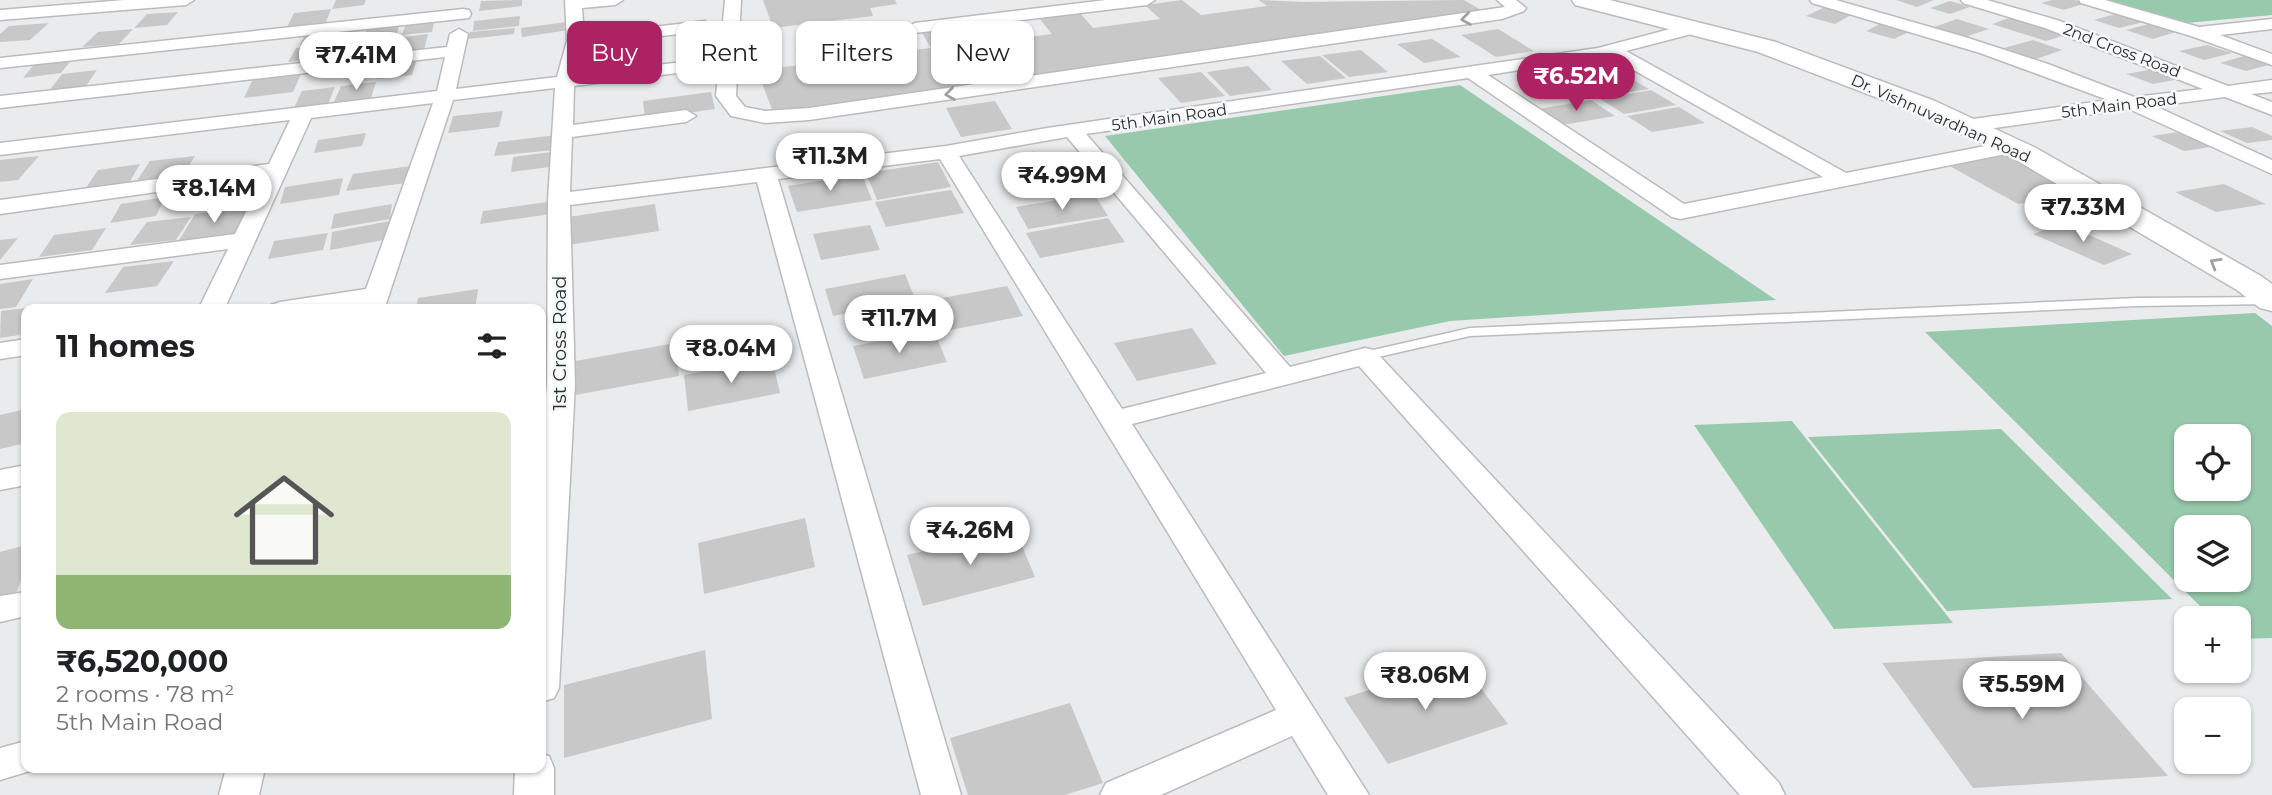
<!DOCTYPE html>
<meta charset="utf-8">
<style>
body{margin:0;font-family:Montserrat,sans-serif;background:#f6f6f6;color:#202124;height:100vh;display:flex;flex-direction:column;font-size:26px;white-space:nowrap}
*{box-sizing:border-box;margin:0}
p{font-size:23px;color:#757577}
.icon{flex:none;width:38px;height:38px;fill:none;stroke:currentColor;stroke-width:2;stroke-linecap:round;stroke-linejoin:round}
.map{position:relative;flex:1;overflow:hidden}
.drawer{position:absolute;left:21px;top:304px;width:525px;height:469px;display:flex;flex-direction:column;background:#fff;border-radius:14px;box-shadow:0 2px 5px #0004}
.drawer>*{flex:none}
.top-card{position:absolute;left:567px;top:21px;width:665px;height:63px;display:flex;gap:14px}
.controls{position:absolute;left:2174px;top:424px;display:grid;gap:14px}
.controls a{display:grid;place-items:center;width:77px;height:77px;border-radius:14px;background:#fff;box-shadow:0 2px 5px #0004;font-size:35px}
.price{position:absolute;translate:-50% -60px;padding:0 16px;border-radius:24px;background:#fff;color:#222;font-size:23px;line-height:46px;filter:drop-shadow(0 2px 4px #0008)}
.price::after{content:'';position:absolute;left:50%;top:42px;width:21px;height:16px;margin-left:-10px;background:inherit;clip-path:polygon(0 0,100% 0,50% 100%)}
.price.on{background:#ac2262;color:#fff}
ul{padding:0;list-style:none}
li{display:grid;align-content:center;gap:14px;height:371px;padding:0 35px}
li+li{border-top:2px solid #e0e0e0}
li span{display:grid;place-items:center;height:217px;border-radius:14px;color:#555}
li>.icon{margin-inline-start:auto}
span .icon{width:126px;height:126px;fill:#fffc;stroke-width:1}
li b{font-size:30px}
h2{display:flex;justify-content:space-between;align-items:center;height:84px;padding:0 35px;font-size:30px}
.tag{padding:0 24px;border-radius:14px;background:#fff;box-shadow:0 2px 5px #0004;font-size:24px;line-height:63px}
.tag.on{background:#ac2262;color:#fff}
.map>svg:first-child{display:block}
.green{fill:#97c9ac;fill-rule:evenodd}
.building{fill:#c8c8c9}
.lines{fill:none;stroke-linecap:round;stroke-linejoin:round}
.service-casing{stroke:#bbbbbd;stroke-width:3}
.minor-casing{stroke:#bbbbbd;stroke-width:3}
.secondary-casing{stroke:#bbbbbd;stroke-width:3}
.service{fill:#fff;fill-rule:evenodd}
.minor{fill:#fff;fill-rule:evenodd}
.secondary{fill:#fff;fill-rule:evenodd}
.oneway{stroke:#a0a0a0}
.labels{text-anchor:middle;stroke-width:5;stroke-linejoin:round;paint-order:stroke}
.far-street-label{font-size:16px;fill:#2b2b2b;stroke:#f7f8f9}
.street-label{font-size:19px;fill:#2b2b2b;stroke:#f7f8f9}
</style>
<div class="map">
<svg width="2272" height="795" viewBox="0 0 2272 795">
<rect width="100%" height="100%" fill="#eaebec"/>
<!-- green -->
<path class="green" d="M 2096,0 L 2272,0 L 2272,15 L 2186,23 Z
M 1460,85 L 1776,300 L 1450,321 L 1284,356 L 1105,136 Z
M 2255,313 L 2272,326 L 2272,638 L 2238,639 L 2238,618 L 2212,618 L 1925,332 ZM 2186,436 L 2238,436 L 2238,488 L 2186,488 ZM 2186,527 L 2238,527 L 2238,579 L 2186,579 Z
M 1792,421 L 1953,623 L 1834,629 L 1694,425 Z
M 2001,429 L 2172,599 L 1947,611 L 1808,437 Z"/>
<!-- building -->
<path class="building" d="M 336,0 L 366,0 L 364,5 L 332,9 Z
M 522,0 L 522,6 L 479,11 L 481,1 Z
M 763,0 L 895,0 L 897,4 L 870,8 L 873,16 L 773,28 Z
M 1182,0 L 1201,15 L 1267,6 L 1259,0 L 1303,2 L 1464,0 L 1488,14 L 773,112 L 757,70 L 801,65 L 795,49 L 848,42 L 856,57 L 931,48 L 922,33 L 964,27 L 975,44 L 1052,34 L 1039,18 L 1080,13 L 1093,28 L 1160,19 L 1145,5 Z
M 1896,0 L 1934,0 L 1917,7 Z
M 2052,0 L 2075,0 L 2086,3 L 2064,10 L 2041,3 Z
M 1950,1 L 1970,7 L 1950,14 L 1930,8 Z
M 1825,7 L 1853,14 L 1835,24 L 1806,16 Z
M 331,9 L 326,22 L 287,27 L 294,13 Z
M 178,12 L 167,25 L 134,28 L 147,14 Z
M 2119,13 L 2144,22 L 2119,28 L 2094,20 Z
M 520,16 L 519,26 L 473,31 L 474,21 Z
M 2012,17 L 2066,35 L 2046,41 L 1992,24 Z
M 435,18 L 432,32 L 402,35 L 407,21 Z
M 1957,19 L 1989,29 L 1965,37 L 1934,27 Z
M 567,22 L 569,30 L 522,37 L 521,28 Z
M 49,23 L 30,40 L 0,42 L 0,34 L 9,26 Z
M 400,23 L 396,36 L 363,40 L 368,26 Z
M 1882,23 L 1911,31 L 1894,39 L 1866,31 Z
M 2149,24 L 2176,32 L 2153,39 L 2126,30 Z
M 515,28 L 514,34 L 468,39 L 470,32 Z
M 133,29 L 119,44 L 82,47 L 98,32 Z
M 336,29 L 329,42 L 300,45 L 307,32 Z
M 725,29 L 724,44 L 690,47 L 691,32 Z
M 1498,29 L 1534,51 L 1496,57 L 1461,35 Z
M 428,34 L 424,50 L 388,54 L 394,38 Z
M 1432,39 L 1461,57 L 1424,63 L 1397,44 Z
M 2033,40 L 2062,50 L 2036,59 L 2004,48 Z
M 328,45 L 322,59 L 288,62 L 296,48 Z
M 2207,45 L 2232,53 L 2204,60 L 2179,51 Z
M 1361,50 L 1388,72 L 1349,77 L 1322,55 Z
M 1320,56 L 1346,78 L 1307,84 L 1281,61 Z
M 2244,56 L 2269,65 L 2246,71 L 2220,63 Z
M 73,58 L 61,73 L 23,78 L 36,62 Z
M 417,59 L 412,75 L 377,79 L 382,63 Z
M 1248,66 L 1272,90 L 1230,96 L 1207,72 Z
M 2154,69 L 2180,79 L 2153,84 L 2126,74 Z
M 97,70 L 86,86 L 49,91 L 62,74 Z
M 1201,72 L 1225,96 L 1181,103 L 1158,78 Z
M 301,74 L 293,92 L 244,98 L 253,79 Z
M 1625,75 L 1649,89 L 1598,97 L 1575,83 Z
M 376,82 L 371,98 L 334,102 L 341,86 Z
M 335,87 L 328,104 L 294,108 L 302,91 Z
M 1651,90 L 1676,105 L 1624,114 L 1600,99 Z
M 711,92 L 715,109 L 645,119 L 643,101 Z
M 1591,100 L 1615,116 L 1562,125 L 1538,109 Z
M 995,101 L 1012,129 L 961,137 L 946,108 Z
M 1679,107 L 1705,123 L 1652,132 L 1627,116 Z
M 503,111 L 499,127 L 448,133 L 453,116 Z
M 2252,127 L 2272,136 L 2272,140 L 2247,143 L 2220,131 Z
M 2186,131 L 2217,146 L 2184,151 L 2152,136 Z
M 366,133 L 362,146 L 314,153 L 318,140 Z
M 557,135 L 554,150 L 494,156 L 498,142 Z
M 551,152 L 549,167 L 511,172 L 513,157 Z
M 2015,153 L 2090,193 L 2018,204 L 1946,164 Z
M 39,156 L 18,180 L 0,182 L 0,160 Z
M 195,156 L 180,180 L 134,185 L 150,161 Z
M 938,162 L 951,187 L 877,200 L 866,173 Z
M 140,164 L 128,185 L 84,191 L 98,170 Z
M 411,166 L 406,183 L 346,191 L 353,174 Z
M 862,174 L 872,200 L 797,212 L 788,186 Z
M 343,178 L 339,195 L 280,204 L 285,187 Z
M 2224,184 L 2266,204 L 2216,212 L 2175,192 Z
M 951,190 L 964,213 L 886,227 L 875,202 Z
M 1094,194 L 1108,216 L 1028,229 L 1016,207 Z
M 165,197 L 156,216 L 110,223 L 121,204 Z
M 554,201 L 552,214 L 480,224 L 483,211 Z
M 392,204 L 390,219 L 331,229 L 334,214 Z
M 655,204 L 659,231 L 568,245 L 568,217 Z
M 249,207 L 234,235 L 178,242 L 195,214 Z
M 191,217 L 176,240 L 130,245 L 147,222 Z
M 1108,218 L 1125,242 L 1040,258 L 1026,233 Z
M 390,221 L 389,239 L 330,250 L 332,232 Z
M 2062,223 L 2132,254 L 2104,265 L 2033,234 Z
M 870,225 L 880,250 L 821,260 L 813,234 Z
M 106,228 L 92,250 L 39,257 L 54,235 Z
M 328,233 L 323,250 L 268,259 L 274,241 Z
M 18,238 L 0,260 L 0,240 Z
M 174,261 L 157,286 L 105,293 L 123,267 Z
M 905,274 L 916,301 L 833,316 L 825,289 Z
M 33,279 L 16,307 L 0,309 L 0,284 Z
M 1007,286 L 1023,316 L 940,332 L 926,301 Z
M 478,289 L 475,310 L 416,310 L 418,298 Z
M 58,304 L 54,310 L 26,310 L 26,334 L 0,338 L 1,311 Z
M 1192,328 L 1217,364 L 1137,381 L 1114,343 Z
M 934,331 L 947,362 L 864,379 L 853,346 Z
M 675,343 L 679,376 L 570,396 L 570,362 Z
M 772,359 L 780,393 L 688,411 L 684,375 Z
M 26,409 L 26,443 L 0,449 L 0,415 Z
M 805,518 L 815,567 L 704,594 L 698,543 Z
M 1015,529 L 1035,577 L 923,606 L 907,555 Z
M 26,545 L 26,565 L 16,594 L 0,598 L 0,552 Z
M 705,650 L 712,719 L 564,758 L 564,685 Z
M 2061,653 L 2168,776 L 1973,788 L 1882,663 Z
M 1460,661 L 1508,724 L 1388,764 L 1344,698 Z
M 1070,703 L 1103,783 L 1065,795 L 968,795 L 950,738 Z"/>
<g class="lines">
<defs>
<path id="service" d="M 2272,297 L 2272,303 L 2269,304 L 2137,306 L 1470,336 L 1365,360 L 1358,356 L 1360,353 L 1470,328 L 2137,298 Z"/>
<path id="minor" d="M 125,0 L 194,0 L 186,5 L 0,20 L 0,10 Z
M 565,0 L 623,0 L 615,5 L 582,8 L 584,35 L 705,21 L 713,26 L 705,31 L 584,45 L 576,74 L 701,60 L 710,65 L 701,70 L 574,86 L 573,125 L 686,110 L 696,116 L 686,122 L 572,137 L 570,192 L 946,146 L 1047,128 L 1598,48 L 1693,23 L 1702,28 L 1699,32 L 1626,51 L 1846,173 L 2011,141 L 2018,143 L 2021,147 L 2018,151 L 2011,153 L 1680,219 L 1672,217 L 1468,78 L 1086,134 L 1290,367 L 1365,348 L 1374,350 L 1779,783 L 1785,795 L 1740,795 L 1359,366 L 1132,424 L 1369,795 L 1328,795 L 1292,736 L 1161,795 L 1100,795 L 1106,783 L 1276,710 L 940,159 L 778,179 L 961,795 L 921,795 L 757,182 L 570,205 L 575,384 L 559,688 L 554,698 L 541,702 L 541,464 L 547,384 L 548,200 L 555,88 L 453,100 L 384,310 L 358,310 L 360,305 L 330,310 L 267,310 L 271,305 L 280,302 L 366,289 L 433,103 L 311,118 L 224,310 L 198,310 L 228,249 L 0,279 L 0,265 L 235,234 L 263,177 L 0,214 L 0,200 L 269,164 L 290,120 L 0,155 L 0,143 L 437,91 L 445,57 L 0,108 L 0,96 L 447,47 L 450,34 L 459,29 L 468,34 L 456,89 L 557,77 L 567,41 ZM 1609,56 L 1823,177 L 1684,204 L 1488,75 ZM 1067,137 L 1266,373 L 1122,409 L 959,156 Z
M 725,0 L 741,0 L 736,96 L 745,107 L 765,111 L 809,108 L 1505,7 L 1497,0 L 1516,0 L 1526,8 L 1524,11 L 1502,19 L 809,120 L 765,123 L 731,116 L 716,96 Z
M 1106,0 L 1155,0 L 1147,5 L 915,33 L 906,28 L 915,23 Z
M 1810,0 L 1836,0 L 1965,37 L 2048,64 L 2134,97 L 2203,89 L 2045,28 L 1963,3 L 1961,0 L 1987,0 L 2057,20 L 2228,86 L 2272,80 L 2272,92 L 2251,94 L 2272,102 L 2272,115 L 2225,97 L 2155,106 L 2272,160 L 2272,174 L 2129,109 L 1966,132 L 1959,130 L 1956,126 L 1959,122 L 1966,120 L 2108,100 L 1980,53 L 1812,3 Z
M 2079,0 L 2105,0 L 2199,27 L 2272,19 L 2272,29 L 2220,35 L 2272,54 L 2272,65 L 2191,36 L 2081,3 Z
M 463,9 L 469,10 L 471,14 L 469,18 L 0,68 L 0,58 Z
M 26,339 L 26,355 L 0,359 L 0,343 Z
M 26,465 L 26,485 L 0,490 L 0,470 Z
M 26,592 L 26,616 L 0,622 L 0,596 Z
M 26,741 L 26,768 L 40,768 L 0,780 L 0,748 Z
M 541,754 L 549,756 L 554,768 L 554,795 L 514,795 L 515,768 L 541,768 Z
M 226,768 L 265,768 L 259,795 L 219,795 Z"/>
<path id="secondary" d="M 1572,0 L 1610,0 L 1776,42 L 1935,101 L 2036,148 L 2261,276 L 2272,284 L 2272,311 L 2260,308 L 2237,290 L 2016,160 L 1917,113 L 1758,52 L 1575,5 Z"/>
</defs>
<!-- service casing -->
<use href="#service" class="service-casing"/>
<!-- minor casing -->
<use href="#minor" class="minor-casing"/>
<!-- secondary casing -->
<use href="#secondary" class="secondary-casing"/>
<!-- service -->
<use href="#service" class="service"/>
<!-- minor -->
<use href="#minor" class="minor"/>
<!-- secondary -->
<use href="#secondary" class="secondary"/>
</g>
<!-- one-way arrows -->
<defs><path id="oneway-chevron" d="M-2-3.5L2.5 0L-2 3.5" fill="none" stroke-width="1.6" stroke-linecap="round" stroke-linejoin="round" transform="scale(1.75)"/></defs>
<g class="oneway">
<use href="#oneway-chevron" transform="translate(1466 19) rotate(172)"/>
<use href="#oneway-chevron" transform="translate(950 94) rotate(172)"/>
<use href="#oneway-chevron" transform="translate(2215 263) rotate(-150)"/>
</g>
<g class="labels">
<!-- far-street labels -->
<g class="far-street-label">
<text transform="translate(2122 50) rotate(21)" y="6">2nd Cross Road</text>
<text transform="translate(2119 105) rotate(-7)" y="6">5th Main Road</text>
<text transform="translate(1169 117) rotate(-8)" y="6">5th Main Road</text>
<text transform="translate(1941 118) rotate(24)" y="6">Dr. Vishnuvardhan Road</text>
</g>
<!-- street labels -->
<g class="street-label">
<text transform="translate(559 343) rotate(-90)" y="7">1st Cross Road</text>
</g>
</g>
</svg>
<div class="controls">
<a><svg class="icon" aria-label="locate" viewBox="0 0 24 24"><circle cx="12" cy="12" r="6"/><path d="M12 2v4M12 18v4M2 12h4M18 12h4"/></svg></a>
<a><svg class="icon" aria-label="layers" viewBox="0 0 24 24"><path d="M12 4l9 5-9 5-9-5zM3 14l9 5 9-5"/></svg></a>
<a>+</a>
<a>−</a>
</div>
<b class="price" style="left:356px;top:92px">₹7.41M</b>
<b class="price on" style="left:1576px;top:113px">₹6.52M</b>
<b class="price" style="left:830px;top:193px">₹11.3M</b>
<b class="price" style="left:1062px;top:212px">₹4.99M</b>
<b class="price" style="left:214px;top:225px">₹8.14M</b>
<b class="price" style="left:2083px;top:244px">₹7.33M</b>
<b class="price" style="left:899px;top:355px">₹11.7M</b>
<b class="price" style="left:731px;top:385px">₹8.04M</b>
<b class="price" style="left:970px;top:567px">₹4.26M</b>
<b class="price" style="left:1425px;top:712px">₹8.06M</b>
<b class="price" style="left:2022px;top:721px">₹5.59M</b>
<div class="top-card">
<a class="tag on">Buy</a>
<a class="tag">Rent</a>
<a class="tag">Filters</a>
<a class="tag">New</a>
</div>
<section class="drawer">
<h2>11 homes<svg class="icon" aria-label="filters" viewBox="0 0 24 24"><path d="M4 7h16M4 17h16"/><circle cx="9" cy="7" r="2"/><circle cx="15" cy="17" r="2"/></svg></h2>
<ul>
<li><span style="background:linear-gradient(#dfe7d0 75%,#8fb573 0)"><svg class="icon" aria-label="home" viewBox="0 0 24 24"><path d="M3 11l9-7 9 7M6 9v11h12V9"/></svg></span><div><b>₹6,520,000</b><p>2 rooms · 78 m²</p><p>5th Main Road</p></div></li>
</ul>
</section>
</div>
